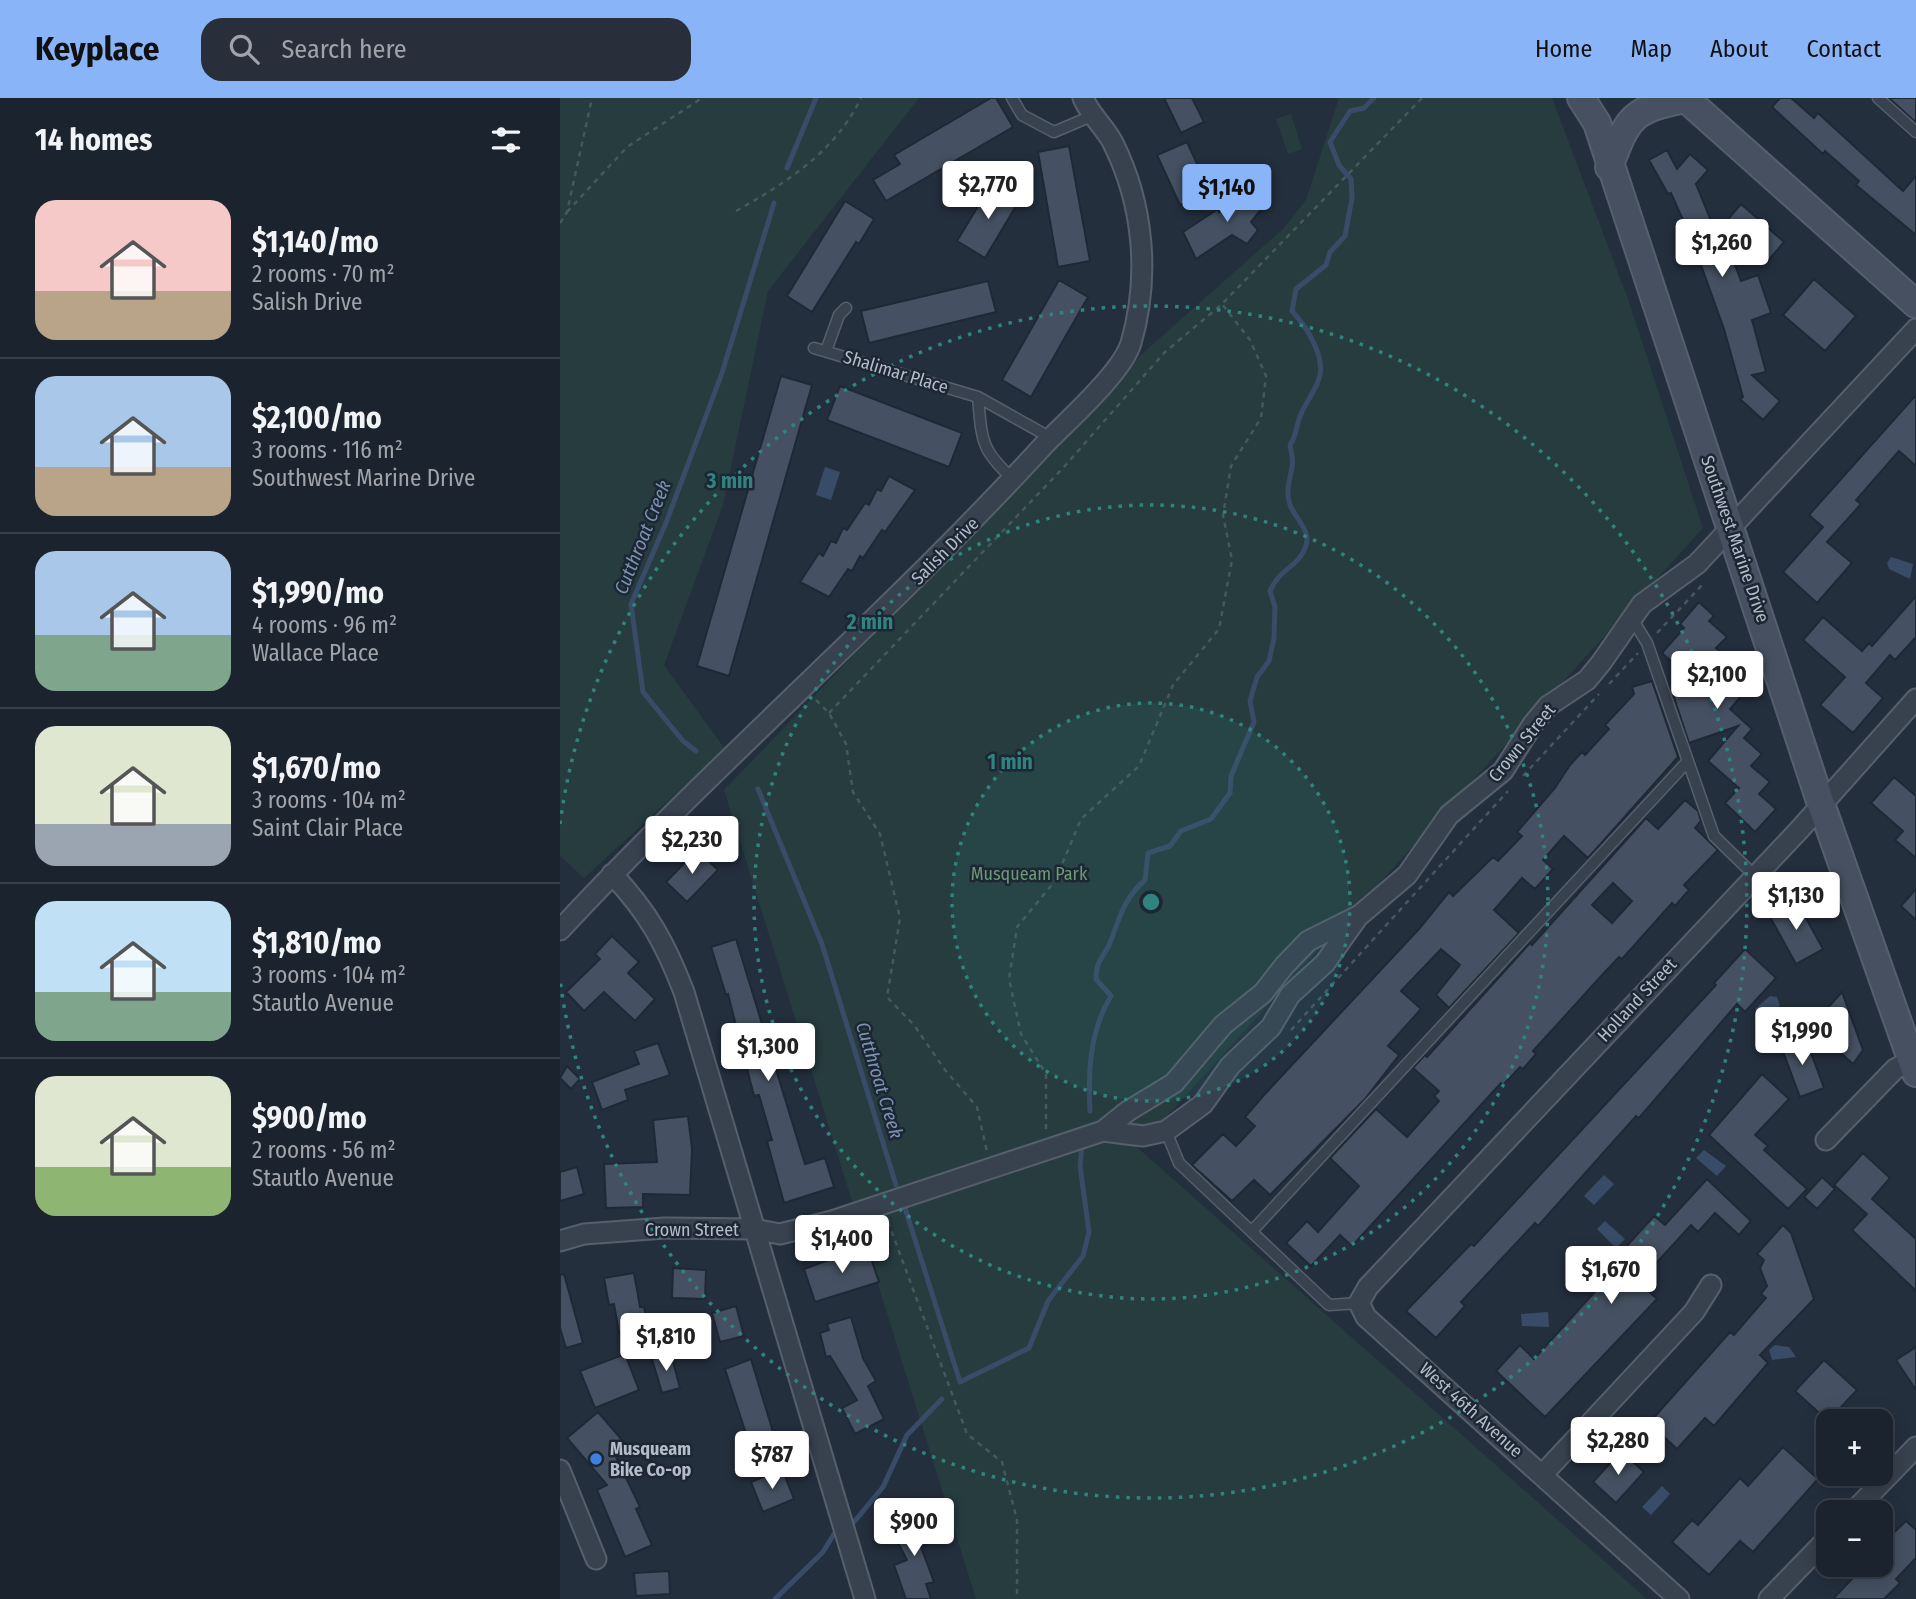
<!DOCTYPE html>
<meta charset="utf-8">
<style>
body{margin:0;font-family:"Fira Sans Condensed",sans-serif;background:#282f3a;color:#f1f3f6;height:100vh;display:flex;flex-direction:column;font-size:26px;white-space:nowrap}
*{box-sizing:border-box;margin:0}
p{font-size:23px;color:#a0a4aa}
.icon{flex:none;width:38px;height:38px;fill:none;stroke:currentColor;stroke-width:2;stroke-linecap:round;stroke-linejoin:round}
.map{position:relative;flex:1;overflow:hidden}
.drawer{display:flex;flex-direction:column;background:#1b232e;width:560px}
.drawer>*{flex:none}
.buttons{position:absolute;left:1256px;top:1311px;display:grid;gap:14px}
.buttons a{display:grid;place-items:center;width:77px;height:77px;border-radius:14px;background:#1b232e;box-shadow:0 4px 18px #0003,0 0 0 2px #39404a;font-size:35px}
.price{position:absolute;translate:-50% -60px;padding:0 16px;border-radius:7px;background:#fff;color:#222;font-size:23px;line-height:46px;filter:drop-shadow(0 2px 4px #0008)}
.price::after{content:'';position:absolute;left:50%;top:42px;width:21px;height:16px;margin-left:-10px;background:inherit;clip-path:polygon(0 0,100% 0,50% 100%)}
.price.current{background:#8ab4f8;color:#111}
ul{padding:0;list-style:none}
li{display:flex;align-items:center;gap:21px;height:175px;padding:0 35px}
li+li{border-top:2px solid #39404a}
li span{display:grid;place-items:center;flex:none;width:196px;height:140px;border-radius:21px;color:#555}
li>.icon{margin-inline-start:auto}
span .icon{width:84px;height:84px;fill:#fffc;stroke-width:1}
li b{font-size:30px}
h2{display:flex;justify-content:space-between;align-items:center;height:84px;padding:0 35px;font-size:30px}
header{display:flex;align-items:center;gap:42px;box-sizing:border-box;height:98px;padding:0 35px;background:#8ab4f8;color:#111}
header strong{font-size:33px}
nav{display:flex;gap:38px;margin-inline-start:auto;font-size:24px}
.search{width:490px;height:63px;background:#282f3a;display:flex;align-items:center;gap:18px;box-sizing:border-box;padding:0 24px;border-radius:21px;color:#a0a4aa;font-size:26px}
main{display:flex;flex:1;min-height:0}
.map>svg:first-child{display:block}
.green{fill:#263c3f}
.water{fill:#394c67}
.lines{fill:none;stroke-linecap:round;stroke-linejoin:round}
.stream{stroke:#394c67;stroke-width:5}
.building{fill:#455162;stroke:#1f2835;stroke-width:2;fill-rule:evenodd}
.lane-casing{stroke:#565f6c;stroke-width:13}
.street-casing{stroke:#565f6c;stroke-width:23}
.secondary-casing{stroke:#565f6c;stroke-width:30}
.path{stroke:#44595c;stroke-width:2.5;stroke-dasharray:5 5;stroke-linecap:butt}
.lane{stroke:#38414e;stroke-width:10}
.street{stroke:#38414e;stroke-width:19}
.secondary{stroke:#465061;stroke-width:26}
.ring{fill:none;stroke:#308480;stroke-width:3.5;stroke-dasharray:3.5 7}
.shop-dot{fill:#3f7fe0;stroke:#1d2633;stroke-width:2.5}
.labels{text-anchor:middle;stroke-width:5;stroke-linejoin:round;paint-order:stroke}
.street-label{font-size:18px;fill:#b4bcc9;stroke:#1d2633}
.park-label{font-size:18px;fill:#6b9a76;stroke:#1d2633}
.poi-label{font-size:18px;font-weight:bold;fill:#b4bcc9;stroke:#1d2633;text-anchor:start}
.water-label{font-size:19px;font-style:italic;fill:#7c92b1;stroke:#1d2633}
.centre{fill:#308480;stroke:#1d2633;stroke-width:3.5}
.ring-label{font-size:21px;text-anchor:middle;font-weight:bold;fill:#308480;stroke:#1d2633;stroke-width:5;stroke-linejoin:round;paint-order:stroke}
</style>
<header>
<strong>Keyplace</strong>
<div class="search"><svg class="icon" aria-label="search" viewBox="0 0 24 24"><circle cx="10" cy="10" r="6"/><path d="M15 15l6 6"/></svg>Search here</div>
<nav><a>Home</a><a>Map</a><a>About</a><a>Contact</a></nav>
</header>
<main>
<section class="drawer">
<h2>14 homes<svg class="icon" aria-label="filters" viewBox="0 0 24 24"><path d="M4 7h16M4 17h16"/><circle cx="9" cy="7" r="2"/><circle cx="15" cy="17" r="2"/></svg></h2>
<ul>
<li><span style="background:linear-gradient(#f6c9c9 65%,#b9a48a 0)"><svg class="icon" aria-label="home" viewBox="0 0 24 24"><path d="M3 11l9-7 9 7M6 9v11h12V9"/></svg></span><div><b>$1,140/mo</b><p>2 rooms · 70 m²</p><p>Salish Drive</p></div></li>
<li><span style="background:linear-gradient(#a9c7e8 65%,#b9a48a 0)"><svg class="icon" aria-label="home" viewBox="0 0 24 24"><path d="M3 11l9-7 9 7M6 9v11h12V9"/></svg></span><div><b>$2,100/mo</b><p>3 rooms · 116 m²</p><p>Southwest Marine Drive</p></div></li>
<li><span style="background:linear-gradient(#a9c7e8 60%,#7fa58c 0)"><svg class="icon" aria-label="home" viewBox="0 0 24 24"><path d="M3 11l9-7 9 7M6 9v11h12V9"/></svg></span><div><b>$1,990/mo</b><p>4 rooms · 96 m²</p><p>Wallace Place</p></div></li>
<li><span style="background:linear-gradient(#dfe7d0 70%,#9aa5b1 0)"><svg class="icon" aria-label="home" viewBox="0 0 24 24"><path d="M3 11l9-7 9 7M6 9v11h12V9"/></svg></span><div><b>$1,670/mo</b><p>3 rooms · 104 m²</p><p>Saint Clair Place</p></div></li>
<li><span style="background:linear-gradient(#bfe0f5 65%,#7fa58c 0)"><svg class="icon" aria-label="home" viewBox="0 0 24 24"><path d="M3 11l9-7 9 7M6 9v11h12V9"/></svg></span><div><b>$1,810/mo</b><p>3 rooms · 104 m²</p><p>Stautlo Avenue</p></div></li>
<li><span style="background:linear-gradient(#dfe7d0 65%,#8fb573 0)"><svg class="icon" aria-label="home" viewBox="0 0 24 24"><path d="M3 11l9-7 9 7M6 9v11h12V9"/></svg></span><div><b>$900/mo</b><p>2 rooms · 56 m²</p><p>Stautlo Avenue</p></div></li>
</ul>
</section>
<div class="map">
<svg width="1356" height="1501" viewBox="0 0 1356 1501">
<rect width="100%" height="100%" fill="#242f3e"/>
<!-- green -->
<path class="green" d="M 0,0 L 359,0 L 208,193 L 163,407 L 104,567 L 165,651 L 24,780 L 0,758 Z
M 779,0 L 992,0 L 1068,201 L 1143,430 L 578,1050 L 1087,1501 L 416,1501 L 164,692 L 585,253 L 723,131 L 746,102 Z
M 731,16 L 742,51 L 728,56 L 716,21 Z"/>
<!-- water -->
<path class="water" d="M 265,369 L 280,374 L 271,402 L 256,397 Z
M 1331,459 L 1353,466 L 1350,481 L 1329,471 L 1327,465 Z
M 1210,898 L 1217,899 L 1220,908 L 1199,919 L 1195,911 Z
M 1144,1052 L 1166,1068 L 1157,1078 L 1136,1060 Z
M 1044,1077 L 1054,1086 L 1034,1107 L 1024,1098 Z
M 1045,1123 L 1065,1141 L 1056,1150 L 1037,1131 Z
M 988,1214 L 989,1229 L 962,1228 L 961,1216 Z
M 1215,1247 L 1229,1249 L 1236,1259 L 1212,1262 L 1209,1252 Z
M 1102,1388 L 1110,1396 L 1091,1417 L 1082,1409 Z"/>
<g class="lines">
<!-- stream -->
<path class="stream" d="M 227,70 L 256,0
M 136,653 L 123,643 L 83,594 L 71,506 L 106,425 L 162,275 L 214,105
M 198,691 L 262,846 L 336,1087
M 530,1013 C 528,973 530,932 551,898 L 536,881 C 536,862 543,861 550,845 C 559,821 564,800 585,782 L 588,755 L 610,748 L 621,733 L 651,721 L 670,695 L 671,678 L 694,624 L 690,603 L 697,579 L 709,563 L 714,540 L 715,509 L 710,493 C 720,471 733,471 742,456 C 756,435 737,424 730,407 C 725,393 730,382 732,369 C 734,362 731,354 730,347 C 737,337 736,327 741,316 C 746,304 758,289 760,277 C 764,256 746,228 732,213 L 736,191 L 766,167 L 770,154 L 785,138 L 792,100 L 791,81 L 779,67 L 770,44 L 790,13 L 804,10 L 814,0
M 345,1110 L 400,1284 L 469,1250 L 488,1203 L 523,1158 L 529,1134 L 520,1068 L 522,1047
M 215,1501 L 263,1454 L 274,1436 L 294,1424 L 323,1389 L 347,1337 L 382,1301"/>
</g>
<!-- building -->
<path class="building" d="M 431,0 L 436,0 L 453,29 L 326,103 L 313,82 L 340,66 L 334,57 Z
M 604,0 L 632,0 L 644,24 L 621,35 Z
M 1220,0 L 1231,0 L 1254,20 L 1258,15 L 1343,93 L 1356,78 L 1356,137 L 1296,87 L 1299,83 L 1265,53 L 1263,56 L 1212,9 Z
M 1329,0 L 1356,0 L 1356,24 L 1352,21 Z
M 627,44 L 650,94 L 620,107 L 597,57 Z
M 509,48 L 530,163 L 498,169 L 478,54 Z
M 1107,52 L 1117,71 L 1130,56 L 1148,72 L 1136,86 L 1156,135 L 1161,129 L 1181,183 L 1198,177 L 1211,215 L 1192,222 L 1206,274 L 1192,277 L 1220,303 L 1203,322 L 1180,301 L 1183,299 L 1164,231 L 1132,142 L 1111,95 L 1108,96 L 1089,62 Z
M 431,87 L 459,103 L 425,160 L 397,143 Z
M 691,89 L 708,103 L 691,124 L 698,132 L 687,146 L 672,137 L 636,161 L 623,134 L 658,111 L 659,114 Z
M 285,103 L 314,121 L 299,146 L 296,144 L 252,214 L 227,198 Z
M 1181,106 L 1224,144 L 1207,164 L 1164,126 Z
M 1254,181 L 1296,218 L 1265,253 L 1223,217 Z
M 499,182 L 528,199 L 471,299 L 442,282 Z
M 428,183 L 436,214 L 309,245 L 301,213 Z
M 221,278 L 252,287 L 169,578 L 137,568 Z
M 280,288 L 402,335 L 389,369 L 267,322 Z
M 1356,297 L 1356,368 L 1339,353 L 1296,402 L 1301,406 L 1267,444 L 1292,465 L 1257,505 L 1223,474 L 1263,429 L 1249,417 Z
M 329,378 L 355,392 L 325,434 L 322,432 L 303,460 L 300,458 L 292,473 L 288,471 L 269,499 L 240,484 L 259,455 L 263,458 L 271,443 L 276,445 L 283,430 L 287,432 L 305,405 L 309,407 L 317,391 L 321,393 Z
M 1356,498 L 1356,539 L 1335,562 L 1330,557 L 1306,585 L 1323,600 L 1293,635 L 1260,607 L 1285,579 L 1243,542 L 1263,519 L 1302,553 L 1309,545 L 1312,548 Z
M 1139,504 L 1154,518 L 1149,523 L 1167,539 L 1156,550 L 1178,569 L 1166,581 L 1183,596 L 1170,611 L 1192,631 L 1184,640 L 1202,656 L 1191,668 L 1210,684 L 1199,696 L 1216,711 L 1195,734 L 1165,705 L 1179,690 L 1148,663 L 1178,628 L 1129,645 L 1110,587 L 1122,573 L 1102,555 L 1124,530 L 1120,526 Z
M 1092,583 L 1118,659 L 1028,760 L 1004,738 L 983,762 L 993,771 L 975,791 L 962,780 L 934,812 L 959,835 L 889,910 L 876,897 L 900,867 L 881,851 L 841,893 L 861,911 L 828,948 L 839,957 L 805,1001 L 710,1097 L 694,1082 L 672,1103 L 632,1067 L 663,1036 L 676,1048 L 695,1028 L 685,1019 L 704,997 L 859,831 L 889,794 L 893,798 L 933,759 L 938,763 L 962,738 L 957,734 L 995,690 L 1010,667 L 1022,654 L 1025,657 L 1049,631 L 1045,627 L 1074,596 L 1072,589 Z
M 1334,679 L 1356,698 L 1356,760 L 1335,742 L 1343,733 L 1311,705 Z
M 1125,702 L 1138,713 L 1141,723 L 1135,730 L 1158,752 L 1124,787 L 1129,792 L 1115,808 L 1112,805 L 1062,861 L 1059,859 L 1043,876 L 973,953 L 976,956 L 963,971 L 960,969 L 943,987 L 941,985 L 792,1148 L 780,1137 L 751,1168 L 726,1145 L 747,1123 L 758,1134 L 799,1088 L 770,1060 L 816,1011 L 847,1039 L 879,1003 L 874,998 L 879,993 L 853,970 L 865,957 L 867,959 L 970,845 L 972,847 L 1086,720 L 1098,731 ZM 1053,785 L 1072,803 L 1052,825 L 1032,807 Z
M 137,752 L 158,772 L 127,804 L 106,784 Z
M 1356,791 L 1356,822 L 1341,808 Z
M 1236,802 L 1263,851 L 1236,866 L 1209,817 Z
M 52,838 L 79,864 L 68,875 L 95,901 L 75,923 L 44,894 L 24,913 L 6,894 L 40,861 L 35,856 Z
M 176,841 L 245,1066 L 265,1060 L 274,1089 L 224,1105 L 207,1043 L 212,1042 L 199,997 L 194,998 L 168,896 L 166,897 L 151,849 Z
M 1185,851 L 1216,880 L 1185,914 L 1177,906 L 1079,1020 L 1076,1018 L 978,1128 L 975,1125 L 901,1204 L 905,1208 L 876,1240 L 846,1213 L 911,1146 L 914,1148 L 1156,887 L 1154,885 Z
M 1282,894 L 1303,952 L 1293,966 L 1270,945 L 1276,939 L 1263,915 Z
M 1245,939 L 1264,990 L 1240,999 L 1221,948 Z
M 98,945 L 110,977 L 65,992 L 68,1002 L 42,1012 L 32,984 L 79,966 L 74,953 Z
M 7,968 L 20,981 L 11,991 L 0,980 Z
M 1202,976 L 1229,1001 L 1195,1037 L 1208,1048 L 1204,1052 L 1247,1091 L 1228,1111 L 1149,1037 Z
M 128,1018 L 132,1051 L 130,1097 L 83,1096 L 83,1109 L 46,1110 L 44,1066 L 97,1064 L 93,1022 Z
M 1303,1055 L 1330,1080 L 1312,1101 L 1356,1141 L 1356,1193 L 1292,1132 L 1307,1116 L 1274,1087 Z
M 17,1069 L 24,1096 L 0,1103 L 0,1074 Z
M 1262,1079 L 1275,1091 L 1257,1111 L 1244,1099 Z
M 1147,1081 L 1191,1123 L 1179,1137 L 1155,1115 L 1138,1134 L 1131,1127 L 1079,1184 L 1097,1201 L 985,1319 L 936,1273 L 960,1247 L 974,1261 L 1070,1155 L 1064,1151 L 1094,1118 L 1105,1127 Z
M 1223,1127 L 1231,1135 L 1254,1201 L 1200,1257 L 1208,1265 L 1154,1328 L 1145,1320 L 1117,1351 L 1089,1325 L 1170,1234 L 1174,1237 L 1206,1200 L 1201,1196 L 1207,1188 L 1200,1170 L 1204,1162 L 1197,1156 Z
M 307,1148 L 319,1184 L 255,1204 L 244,1171 Z
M 113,1170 L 146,1172 L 145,1201 L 112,1200 Z
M 74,1175 L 80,1209 L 84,1209 L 88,1227 L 59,1235 L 54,1206 L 49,1207 L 44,1180 Z
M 4,1176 L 23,1245 L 6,1250 L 0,1230 L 0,1177 Z
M 176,1208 L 184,1238 L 160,1244 L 152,1215 Z
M 291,1219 L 303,1260 L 316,1283 L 308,1288 L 324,1321 L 295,1336 L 282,1310 L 297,1302 L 270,1258 L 266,1259 L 260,1235 L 269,1232 L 267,1226 Z
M 1356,1249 L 1356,1292 L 1336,1262 Z
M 65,1256 L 79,1292 L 35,1310 L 20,1273 Z
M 111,1256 L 120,1290 L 102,1295 L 92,1261 Z
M 191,1261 L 216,1344 L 191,1351 L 165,1271 Z
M 1264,1262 L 1297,1292 L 1268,1323 L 1235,1293 Z
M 38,1314 L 68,1349 L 56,1359 L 80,1409 L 76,1411 L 92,1447 L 65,1459 L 37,1392 L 47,1387 L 7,1340 Z
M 1223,1349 L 1258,1381 L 1193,1454 L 1180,1443 L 1149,1477 L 1112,1444 L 1132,1422 L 1138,1427 L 1180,1380 L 1188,1388 Z
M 1061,1353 L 1084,1374 L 1056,1405 L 1033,1384 Z
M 222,1371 L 234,1401 L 203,1414 L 191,1384 Z
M 361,1416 L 375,1442 L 361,1449 L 374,1484 L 366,1486 L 371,1501 L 346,1501 L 334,1467 L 347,1462 L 331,1431 Z
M 1346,1423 L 1356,1432 L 1356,1460 L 1336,1481 L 1340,1485 L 1324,1501 L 1273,1501 L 1306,1466 L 1321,1466 L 1321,1447 Z
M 109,1473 L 110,1496 L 76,1498 L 74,1475 Z"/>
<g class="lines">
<defs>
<path id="lane" d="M 452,0 L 462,17 L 494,34 L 534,17
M 1318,0 L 1356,34
M 254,250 L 418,299 L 491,340
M 266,253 L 279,217 L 286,210
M 418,299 C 422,342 420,351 453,381
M 1071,519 L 1087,545 L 1154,738 L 1194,777
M 606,1033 L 619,1065 L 769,1207 L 799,1205
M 692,1133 L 1128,663"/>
<path id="street" d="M 52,776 C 88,814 105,845 124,894 L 305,1501
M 0,832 C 155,665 329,516 483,348 C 506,324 562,275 571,245 C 590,179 584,107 553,45 C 545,29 530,17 523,0
M 543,1033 L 583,1038 L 606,1033 L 643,1006 L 670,968 L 711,929 L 730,897 L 765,865 L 797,820
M 1266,1042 L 1335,971 L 1356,960
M 0,1143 L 24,1136 L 105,1130 L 193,1131 L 220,1136 L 272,1123 L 543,1033 L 568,1013 L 614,985 L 663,927 L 703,895 L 724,868 L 748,843 L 800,817 L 847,777 L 889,717 L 943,673 L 973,626 L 988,608 L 1027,582 L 1041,565 L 1082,506 L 1137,466 L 1356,231
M 0,1372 L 36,1461
M 983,1376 L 1134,1214 L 1151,1187
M 1293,1414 L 1356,1349
M 1119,1501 L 806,1219 L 799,1205 L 808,1189 L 1240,731 L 1356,601
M 1209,1501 L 1269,1439"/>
<path id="secondary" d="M 1021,0 L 1037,25 L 1261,706 L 1356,975
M 1125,0 L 1356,206
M 1049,69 C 1068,19 1072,11 1126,1"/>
</defs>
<!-- lane casing -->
<use href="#lane" class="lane-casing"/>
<!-- street casing -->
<use href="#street" class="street-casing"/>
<!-- secondary casing -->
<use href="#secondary" class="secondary-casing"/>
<!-- path -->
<path class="path" d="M 176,113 C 227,84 274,55 301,0
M 7,114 L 67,49 L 142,0
M 0,125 L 7,114 L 32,0
M 1097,535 L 1145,484
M 1049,586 L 1078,555
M 256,602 L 269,615 L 286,646 L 293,694 L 320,736 L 340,820 L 327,899 L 354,927 L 385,972 L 417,1009 L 427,1054
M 269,615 L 503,370 L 604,255 L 662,206 L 862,0
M 963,678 L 1039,596
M 731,932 L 948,693
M 486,1031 L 486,976 L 461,936 L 449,881 L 457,829 L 495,783 L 521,721 L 579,668 L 613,587 L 659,531 L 672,462 L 663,417 L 671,368 L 701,320 L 706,278 L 690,242 L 662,206
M 328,1124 L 407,1336 L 442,1364 L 457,1422 L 457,1501"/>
<!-- lane -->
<use href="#lane" class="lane"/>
<!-- street -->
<use href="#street" class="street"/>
<!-- secondary -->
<use href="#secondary" class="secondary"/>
</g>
<!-- distance rings -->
<circle cx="591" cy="804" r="199" fill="#308480" fill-opacity=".12"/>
<g class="ring">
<circle cx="591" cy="804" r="199"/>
<circle cx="591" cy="804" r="397"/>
<path d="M0 726A596 596 0 1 1 0 882"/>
</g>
<!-- markers -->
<circle class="shop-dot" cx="36" cy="1361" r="7"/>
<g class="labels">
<!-- street labels -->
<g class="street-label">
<text transform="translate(336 274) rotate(17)" y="6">Shalimar Place</text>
<text transform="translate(1175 441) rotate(71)" y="6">Southwest Marine Drive</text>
<text transform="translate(385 453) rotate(-45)" y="6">Salish Drive</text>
<text transform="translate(962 645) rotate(-51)" y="6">Crown Street</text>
<text transform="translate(1077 902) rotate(-47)" y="6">Holland Street</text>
<text x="132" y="1138">Crown Street</text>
<text transform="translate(911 1312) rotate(42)" y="6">West 46th Avenue</text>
</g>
<!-- park labels -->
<g class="park-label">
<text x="469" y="782">Musqueam Park</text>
</g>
<!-- poi labels -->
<g class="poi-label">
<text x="50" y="1357">Musqueam<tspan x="50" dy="21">Bike Co-op</tspan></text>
</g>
<!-- water labels -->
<g class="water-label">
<text transform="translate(82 439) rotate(-68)" y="7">Cutthroat Creek</text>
<text transform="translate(320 982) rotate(73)" y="7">Cutthroat Creek</text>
</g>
</g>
<circle cx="591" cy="804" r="10" class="centre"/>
<g class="ring-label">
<text x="170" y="390">3 min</text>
<text x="310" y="531">2 min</text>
<text x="450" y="671">1 min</text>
</g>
</svg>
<div class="buttons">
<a>+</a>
<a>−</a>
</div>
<b class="price" style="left:428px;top:123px">$2,770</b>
<b class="price current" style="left:667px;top:126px">$1,140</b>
<b class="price" style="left:1162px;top:181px">$1,260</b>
<b class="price" style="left:1157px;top:613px">$2,100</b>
<b class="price" style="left:132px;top:778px">$2,230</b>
<b class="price" style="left:1236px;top:834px">$1,130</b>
<b class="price" style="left:1242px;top:969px">$1,990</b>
<b class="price" style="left:208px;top:985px">$1,300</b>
<b class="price" style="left:282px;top:1177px">$1,400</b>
<b class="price" style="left:1051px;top:1208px">$1,670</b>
<b class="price" style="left:106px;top:1275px">$1,810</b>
<b class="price" style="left:1058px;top:1379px">$2,280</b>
<b class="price" style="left:212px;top:1393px">$787</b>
<b class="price" style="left:354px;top:1460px">$900</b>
</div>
</main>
